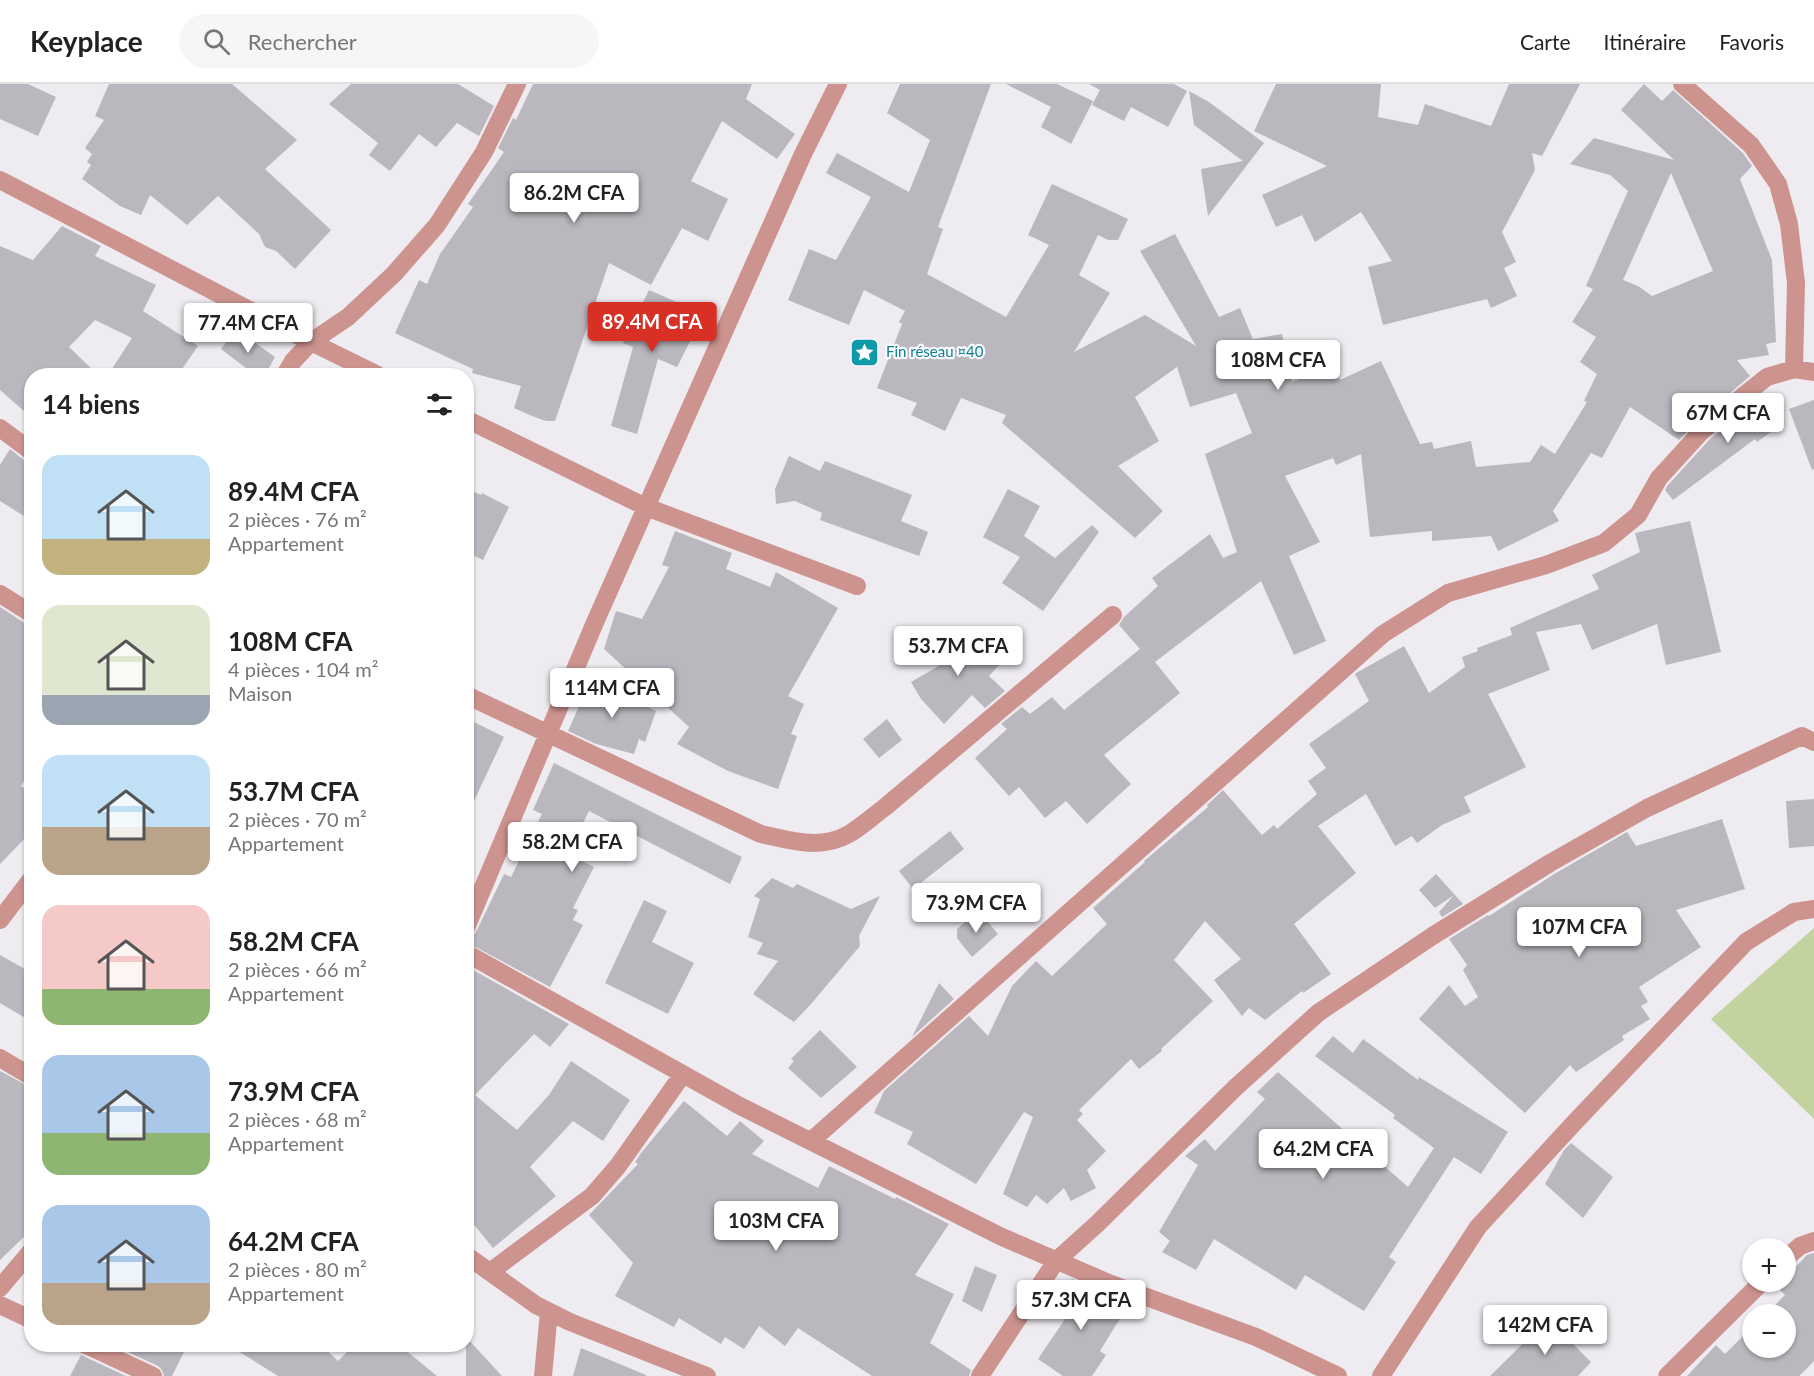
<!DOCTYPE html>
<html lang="fr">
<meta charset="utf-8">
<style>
body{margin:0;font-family:Lato,sans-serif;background:#f6f6f6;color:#222;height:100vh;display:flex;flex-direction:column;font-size:22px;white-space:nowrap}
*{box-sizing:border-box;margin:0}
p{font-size:20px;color:#767676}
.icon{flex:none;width:33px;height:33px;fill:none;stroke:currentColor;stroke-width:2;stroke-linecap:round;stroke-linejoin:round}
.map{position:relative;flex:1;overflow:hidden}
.side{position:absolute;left:24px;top:284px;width:450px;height:984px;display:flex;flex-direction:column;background:#fff;border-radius:24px;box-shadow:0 2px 4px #0004}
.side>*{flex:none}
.buttons{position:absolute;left:1742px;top:1154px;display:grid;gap:12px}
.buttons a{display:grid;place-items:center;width:54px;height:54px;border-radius:50%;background:#fff;box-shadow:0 2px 4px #0004;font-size:30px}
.price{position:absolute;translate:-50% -51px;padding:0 14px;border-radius:6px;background:#fff;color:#222;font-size:20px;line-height:39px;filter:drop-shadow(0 2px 3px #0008)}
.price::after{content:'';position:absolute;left:50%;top:36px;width:18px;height:14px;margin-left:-9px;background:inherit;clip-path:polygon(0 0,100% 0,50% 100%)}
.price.active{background:#d93025;color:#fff}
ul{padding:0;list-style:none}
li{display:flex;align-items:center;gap:18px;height:150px;padding:0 18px}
li span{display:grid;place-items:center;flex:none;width:168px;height:120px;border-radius:18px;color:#555}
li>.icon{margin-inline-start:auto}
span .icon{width:72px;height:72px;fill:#fffc;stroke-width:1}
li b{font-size:26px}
h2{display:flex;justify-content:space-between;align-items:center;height:72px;padding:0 18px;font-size:26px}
header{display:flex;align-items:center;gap:36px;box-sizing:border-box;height:84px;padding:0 30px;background:#fff;border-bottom:2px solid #e0e0e0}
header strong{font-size:28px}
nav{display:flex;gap:33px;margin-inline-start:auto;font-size:21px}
.search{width:420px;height:54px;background:#f6f6f6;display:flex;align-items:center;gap:15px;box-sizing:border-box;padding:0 21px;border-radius:33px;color:#767676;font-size:22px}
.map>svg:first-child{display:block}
.green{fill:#c2d3a0}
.building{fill:#bab8be;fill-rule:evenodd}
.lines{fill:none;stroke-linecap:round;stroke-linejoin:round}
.minor{stroke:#cd948f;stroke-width:18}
.labels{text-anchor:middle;stroke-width:4.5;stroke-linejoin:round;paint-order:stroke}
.culture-label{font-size:15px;fill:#0d838f;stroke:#fbf8ff;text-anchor:start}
</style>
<header>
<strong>Keyplace</strong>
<div class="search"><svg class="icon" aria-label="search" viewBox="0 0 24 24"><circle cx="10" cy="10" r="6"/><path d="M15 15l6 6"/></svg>Rechercher</div>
<nav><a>Carte</a><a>Itinéraire</a><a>Favoris</a></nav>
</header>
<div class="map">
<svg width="1814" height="1292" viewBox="0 0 1814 1292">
<rect width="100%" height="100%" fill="#eeebf1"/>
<!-- green -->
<path class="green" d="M 1814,844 L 1814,1035 L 1711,935 Z"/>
<!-- building -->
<path class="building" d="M 0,0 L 28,0 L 56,13 L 38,52 L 0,35 Z
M 109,0 L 232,0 L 297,56 L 265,85 L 331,146 L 295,185 L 276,167 L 265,163 L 259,150 L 218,112 L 187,141 L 150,111 L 141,131 L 120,122 L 82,95 L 91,81 L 87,78 L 92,70 L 85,64 L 104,36 L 95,32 Z
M 351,0 L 458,0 L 494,22 L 479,52 L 457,39 L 436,63 L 419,50 L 390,87 L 369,71 L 378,59 L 329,20 Z
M 533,0 L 752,0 L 746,15 L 795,50 L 777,75 L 722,37 L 691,97 L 728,115 L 708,157 L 682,144 L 651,201 L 609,179 L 555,337 L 546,337 L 532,332 L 514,324 L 521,302 L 472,289 L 473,285 L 395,249 L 419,196 L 427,200 L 440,170 L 473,123 L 468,120 L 504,68 L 498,64 L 513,34 L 516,36 Z
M 900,0 L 991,0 L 938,143 L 943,145 L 927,190 L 1006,233 L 1049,161 L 1028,151 L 1052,100 L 1128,135 L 1118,156 L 1108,156 L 1098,151 L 1079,191 L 1110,209 L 1074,268 L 1145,231 L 1196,262 L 1140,167 L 1175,150 L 1219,233 L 1240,224 L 1253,255 L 1282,250 L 1292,298 L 1334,282 L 1340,296 L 1381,277 L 1420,360 L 1432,358 L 1434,365 L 1471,357 L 1476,383 L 1530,378 L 1541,361 L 1555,370 L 1587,318 L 1584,317 L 1597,290 L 1580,278 L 1596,253 L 1572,238 L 1593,205 L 1586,202 L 1628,107 L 1610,91 L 1570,80 L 1594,54 L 1674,76 L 1621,26 L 1644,0 L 1662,17 L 1673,6 L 1743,69 L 1752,82 L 1740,95 L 1772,176 L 1776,258 L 1766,260 L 1769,271 L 1737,276 L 1750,292 L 1694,340 L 1679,356 L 1630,323 L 1602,374 L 1591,369 L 1553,427 L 1559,437 L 1498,467 L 1491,452 L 1432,457 L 1432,447 L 1370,453 L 1361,370 L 1336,381 L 1333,374 L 1285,392 L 1320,458 L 1289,472 L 1326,557 L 1294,571 L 1261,497 L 1155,578 L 1180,609 L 1104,671 L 1131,700 L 1087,740 L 1066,717 L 1045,734 L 1019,703 L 1009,712 L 975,674 L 1007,645 L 1001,640 L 1022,623 L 1030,630 L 1052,613 L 1064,626 L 1140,565 L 1119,541 L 1124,533 L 1158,502 L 1152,494 L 1210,450 L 1223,474 L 1237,468 L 1205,370 L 1252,349 L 1236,309 L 1190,323 L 1177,283 L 1135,313 L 1159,357 L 1118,382 L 1163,427 L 1135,454 L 1002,339 L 1006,331 L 961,314 L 945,347 L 911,331 L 917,319 L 877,304 L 902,240 L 899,238 L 905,227 L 864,206 L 849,241 L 788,216 L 809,165 L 836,176 L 871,113 L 826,89 L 837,69 L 909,108 L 930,56 L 887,29 ZM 1671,89 L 1713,187 L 1652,212 L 1638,202 L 1623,196 Z
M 1006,0 L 1057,0 L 1093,17 L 1071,60 L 1041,43 L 1051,23 Z
M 1089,0 L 1174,0 L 1187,7 L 1168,43 L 1131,23 L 1124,37 L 1092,21 L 1100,6 Z
M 1276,0 L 1381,0 L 1378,33 L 1418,41 L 1425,20 L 1491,42 L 1509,0 L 1580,0 L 1542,72 L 1532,69 L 1535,86 L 1502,148 L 1516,178 L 1504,184 L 1517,212 L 1491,224 L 1487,215 L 1383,241 L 1368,183 L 1392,177 L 1361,128 L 1315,158 L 1302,131 L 1276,143 L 1262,111 L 1327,82 L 1254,47 Z
M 1189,7 L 1209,18 L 1264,59 L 1208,132 L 1201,85 L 1243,77 L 1194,41 Z
M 62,142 L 101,162 L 95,172 L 156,201 L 143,227 L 198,262 L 178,291 L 108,291 L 132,254 L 95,236 L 69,263 L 98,291 L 32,291 L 32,334 L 0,306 L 0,162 L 33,176 Z
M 649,206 L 704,230 L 677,283 L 658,275 L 637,350 L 611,342 L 633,263 L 623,259 Z
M 236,245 L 275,273 L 265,291 L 255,291 L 221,265 Z
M 1764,310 L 1785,338 L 1757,358 L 1755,355 L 1673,416 L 1665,406 L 1668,401 L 1709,356 Z
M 1814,316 L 1814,385 L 1812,386 L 1789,325 Z
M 10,365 L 25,377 L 32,379 L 32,437 L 0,417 L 0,381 Z
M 789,372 L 820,387 L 825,377 L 912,411 L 901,437 L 928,448 L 919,472 L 820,436 L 822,429 L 795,417 L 776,420 L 775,405 Z
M 466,404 L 481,411 L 482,409 L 509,423 L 483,476 L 466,468 Z
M 1008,405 L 1040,422 L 1024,452 L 1055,474 L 1092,441 L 1099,448 L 1043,527 L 1002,499 L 1020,473 L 983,453 Z
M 1690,437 L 1721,568 L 1666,581 L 1657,540 L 1592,566 L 1581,540 L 1536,548 L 1550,586 L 1488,610 L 1526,683 L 1464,713 L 1471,728 L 1442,741 L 1417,759 L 1412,752 L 1395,762 L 1366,710 L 1318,742 L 1356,789 L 1294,840 L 1331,890 L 1303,909 L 1302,907 L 1265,936 L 1249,924 L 1242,932 L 1214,896 L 1241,875 L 1205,837 L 1174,876 L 1213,917 L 1161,965 L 1162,967 L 1139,985 L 1131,975 L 1079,1026 L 1083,1030 L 1077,1036 L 1106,1067 L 1087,1086 L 1096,1104 L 1071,1117 L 1064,1104 L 1047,1120 L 1036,1111 L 1027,1123 L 1003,1110 L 1033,1033 L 1024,1028 L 976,1100 L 907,1060 L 913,1048 L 874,1029 L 884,1007 L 969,932 L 988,952 L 1012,902 L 1036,877 L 1052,892 L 1107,840 L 1093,824 L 1145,778 L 1144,777 L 1208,723 L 1207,721 L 1223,706 L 1262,751 L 1274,741 L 1277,745 L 1317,710 L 1308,697 L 1326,684 L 1309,660 L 1369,617 L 1355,590 L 1358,588 L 1404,562 L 1429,609 L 1465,583 L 1462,573 L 1478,567 L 1477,564 L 1512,551 L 1510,544 L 1599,505 L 1592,491 L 1640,468 L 1635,449 Z
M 675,447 L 732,469 L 726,485 L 770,503 L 776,488 L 838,524 L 788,612 L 804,620 L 791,650 L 797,652 L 778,705 L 728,687 L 677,660 L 689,643 L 604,565 L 616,527 L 642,535 L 669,483 L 662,481 Z
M 0,523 L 26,540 L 32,541 L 32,684 L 21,702 L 32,709 L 32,747 L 0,780 Z
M 951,546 L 976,559 L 1001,579 L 989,592 L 1005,607 L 985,624 L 972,611 L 944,640 L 921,615 L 911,598 L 942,580 L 931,568 L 945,556 Z
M 591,595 L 656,627 L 645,658 L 639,655 L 634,670 L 596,660 L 568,647 Z
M 466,634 L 504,653 L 466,734 Z
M 887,635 L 902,656 L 879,674 L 863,655 Z
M 554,679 L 742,773 L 730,800 L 589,727 L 568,770 L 594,783 L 573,824 L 578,826 L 573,836 L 583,841 L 550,903 L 466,858 L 466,855 L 472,853 L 476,848 L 504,790 L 511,793 L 542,730 L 533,726 Z
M 1814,715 L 1814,762 L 1789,764 L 1786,717 Z
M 1722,735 L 1745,805 L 1676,826 L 1701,863 L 1639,903 L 1648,918 L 1641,922 L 1650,935 L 1622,952 L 1624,956 L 1576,988 L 1570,981 L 1525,1029 L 1419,935 L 1449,901 L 1465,922 L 1478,913 L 1463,886 L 1467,881 L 1449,855 L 1488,831 L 1489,832 L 1556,789 L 1627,748 L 1636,762 Z
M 950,747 L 964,765 L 913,805 L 899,787 Z
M 1436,790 L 1463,820 L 1442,833 L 1439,828 L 1454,811 L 1435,824 L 1419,806 Z
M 772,794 L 793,804 L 797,800 L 851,825 L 880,812 L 859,852 L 860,862 L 811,920 L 794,938 L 753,910 L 778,877 L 757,870 L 763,859 L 748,853 L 760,815 L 754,812 Z
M 644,816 L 667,827 L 652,858 L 694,879 L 668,930 L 605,899 Z
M 973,831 L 982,831 L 998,850 L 972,873 L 957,854 L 957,845 Z
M 0,871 L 32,889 L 32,938 L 0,919 Z
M 466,882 L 569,940 L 550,963 L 534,950 L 475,1011 L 517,1046 L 549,1011 L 571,977 L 630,1016 L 603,1057 L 573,1037 L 530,1083 L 556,1112 L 493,1164 L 466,1131 Z
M 939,899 L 954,915 L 912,953 Z
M 820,946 L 857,983 L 821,1014 L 788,984 L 794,977 L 791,975 Z
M 1333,952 L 1353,969 L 1363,955 L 1418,996 L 1419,993 L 1508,1048 L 1481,1090 L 1454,1073 L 1389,1173 L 1396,1178 L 1364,1227 L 1305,1191 L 1296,1206 L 1214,1155 L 1196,1186 L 1162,1168 L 1170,1157 L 1159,1148 L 1198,1081 L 1185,1072 L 1205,1055 L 1215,1067 L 1265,1015 L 1257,1008 L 1278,988 L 1408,1103 L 1434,1064 L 1393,1034 L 1395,1031 L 1315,972 Z
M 0,987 L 32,1004 L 32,1145 L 0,1176 Z
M 684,1017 L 727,1052 L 740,1037 L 764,1057 L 752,1070 L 818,1104 L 829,1082 L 895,1115 L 896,1113 L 949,1140 L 915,1191 L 954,1210 L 930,1259 L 971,1286 L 969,1292 L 872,1292 L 798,1244 L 785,1262 L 759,1242 L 744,1265 L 725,1253 L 721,1260 L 679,1234 L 674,1243 L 615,1212 L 633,1179 L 589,1131 L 638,1080 L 635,1078 L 641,1069 Z
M 1571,1059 L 1613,1093 L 1583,1134 L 1545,1100 L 1564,1066 Z
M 1814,1169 L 1814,1277 L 1799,1292 L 1687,1292 L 1716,1261 L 1725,1270 L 1752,1243 L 1752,1263 L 1785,1263 L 1785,1230 L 1766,1230 L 1785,1211 L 1777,1203 L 1782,1197 L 1785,1197 L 1785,1194 L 1807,1171 Z
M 975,1182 L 997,1191 L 982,1228 L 962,1217 Z
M 1072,1195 L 1105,1210 L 1104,1213 L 1127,1223 L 1100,1267 L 1106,1271 L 1092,1292 L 1063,1292 L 1038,1275 L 1065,1235 L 1053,1228 Z
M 1548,1235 L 1591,1278 L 1578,1292 L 1490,1292 Z
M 466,1253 L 502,1292 L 466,1292 Z
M 111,1260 L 188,1260 L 172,1292 L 164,1292 L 162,1286 L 158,1282 Z
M 227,1260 L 320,1260 L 338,1277 L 355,1260 L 398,1260 L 437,1292 L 278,1292 Z
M 581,1264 L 646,1291 L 646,1292 L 573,1292 Z
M 81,1271 L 126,1292 L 70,1292 Z"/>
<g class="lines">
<!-- minor -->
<path class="minor" d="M 1682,0 L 1751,61 L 1778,100 L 1789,140 L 1796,199 L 1794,285
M 0,96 L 311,258 L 378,291
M 285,291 L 293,277 L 311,258 L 348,233 L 394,190 L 437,141 L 484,68 L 517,0
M 466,335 L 646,423 L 857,502
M 0,344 L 32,368
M 0,510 L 32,530
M 466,611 L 761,750 C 791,757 821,766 849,750 C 861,743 873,732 884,724 L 1113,531
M 0,836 L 32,794
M 466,844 L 596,536 L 803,70 L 838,0
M 466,869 L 740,1022 L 1002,1153 L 1111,1200 L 1256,1253 L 1338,1292
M 0,974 L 32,993
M 811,1057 L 1383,550 L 1448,509 L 1546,481 L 1604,459 L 1638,431 L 1659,394 L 1701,348 L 1743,312 L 1767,293 L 1794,285 L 1814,288
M 466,1171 L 536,1221 L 570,1238 L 707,1292
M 1785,1175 L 1800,1162 L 1814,1157
M 490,1188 L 592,1112 L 618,1082 L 683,990
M 0,1204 L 32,1166
M 0,1221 L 32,1236
M 84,1260 L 153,1292
M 543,1292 L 549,1228
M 980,1292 L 1056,1177 L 1097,1140 L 1236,1003 L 1318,929 L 1434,851 L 1550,779 L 1647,724 L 1802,652 L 1814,658
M 1381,1292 L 1478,1143 L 1574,1039 L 1746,858 L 1794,828 L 1814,825
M 1667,1292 L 1763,1197"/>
</g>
<!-- icons -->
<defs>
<symbol id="sight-square" viewBox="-11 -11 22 22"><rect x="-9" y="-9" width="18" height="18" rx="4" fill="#0f9aa8" stroke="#fbf8ff"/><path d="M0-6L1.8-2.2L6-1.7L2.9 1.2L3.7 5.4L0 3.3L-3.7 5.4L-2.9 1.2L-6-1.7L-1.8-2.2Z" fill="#fff"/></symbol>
</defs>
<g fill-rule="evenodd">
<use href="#sight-square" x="848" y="252" width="33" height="33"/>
</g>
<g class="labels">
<!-- culture labels -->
<g class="culture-label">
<text x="886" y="273">Fin réseau ¤40</text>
</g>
</g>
</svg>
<div class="buttons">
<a>+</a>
<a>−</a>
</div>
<b class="price" style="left:574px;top:140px">86.2M CFA</b>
<b class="price active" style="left:652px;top:269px">89.4M CFA</b>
<b class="price" style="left:248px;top:270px">77.4M CFA</b>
<b class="price" style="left:1278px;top:307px">108M CFA</b>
<b class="price" style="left:1728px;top:360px">67M CFA</b>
<b class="price" style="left:958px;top:593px">53.7M CFA</b>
<b class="price" style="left:612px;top:635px">114M CFA</b>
<b class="price" style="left:572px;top:789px">58.2M CFA</b>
<b class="price" style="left:976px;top:850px">73.9M CFA</b>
<b class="price" style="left:1579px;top:874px">107M CFA</b>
<b class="price" style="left:1323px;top:1096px">64.2M CFA</b>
<b class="price" style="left:776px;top:1168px">103M CFA</b>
<b class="price" style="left:1081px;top:1247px">57.3M CFA</b>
<b class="price" style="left:1545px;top:1272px">142M CFA</b>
<section class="side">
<h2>14 biens<svg class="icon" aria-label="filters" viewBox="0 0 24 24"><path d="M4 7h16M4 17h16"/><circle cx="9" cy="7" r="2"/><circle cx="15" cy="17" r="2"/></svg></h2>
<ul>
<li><span style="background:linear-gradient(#bfe0f5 70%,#c2b280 0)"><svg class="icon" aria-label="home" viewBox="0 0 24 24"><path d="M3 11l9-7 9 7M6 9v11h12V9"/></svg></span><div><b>89.4M CFA</b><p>2 pièces · 76 m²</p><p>Appartement</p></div></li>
<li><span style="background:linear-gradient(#dfe7d0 75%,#9aa5b1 0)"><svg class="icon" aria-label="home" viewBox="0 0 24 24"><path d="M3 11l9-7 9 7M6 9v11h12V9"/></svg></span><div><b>108M CFA</b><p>4 pièces · 104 m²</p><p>Maison</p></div></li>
<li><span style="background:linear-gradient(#bfe0f5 60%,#b9a48a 0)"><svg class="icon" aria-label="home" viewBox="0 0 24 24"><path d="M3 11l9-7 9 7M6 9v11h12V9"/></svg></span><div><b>53.7M CFA</b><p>2 pièces · 70 m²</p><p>Appartement</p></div></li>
<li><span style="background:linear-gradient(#f6c9c9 70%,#8fb573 0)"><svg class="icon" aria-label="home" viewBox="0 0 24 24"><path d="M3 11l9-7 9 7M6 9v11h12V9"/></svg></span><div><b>58.2M CFA</b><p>2 pièces · 66 m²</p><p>Appartement</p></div></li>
<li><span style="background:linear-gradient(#a9c7e8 65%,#8fb573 0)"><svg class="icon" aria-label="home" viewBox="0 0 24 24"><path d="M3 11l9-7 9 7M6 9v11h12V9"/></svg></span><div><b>73.9M CFA</b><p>2 pièces · 68 m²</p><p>Appartement</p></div></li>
<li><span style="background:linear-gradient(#a9c7e8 65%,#b9a48a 0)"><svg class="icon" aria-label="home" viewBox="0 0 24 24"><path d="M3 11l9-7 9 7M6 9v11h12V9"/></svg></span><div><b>64.2M CFA</b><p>2 pièces · 80 m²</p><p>Appartement</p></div></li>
</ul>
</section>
</div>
